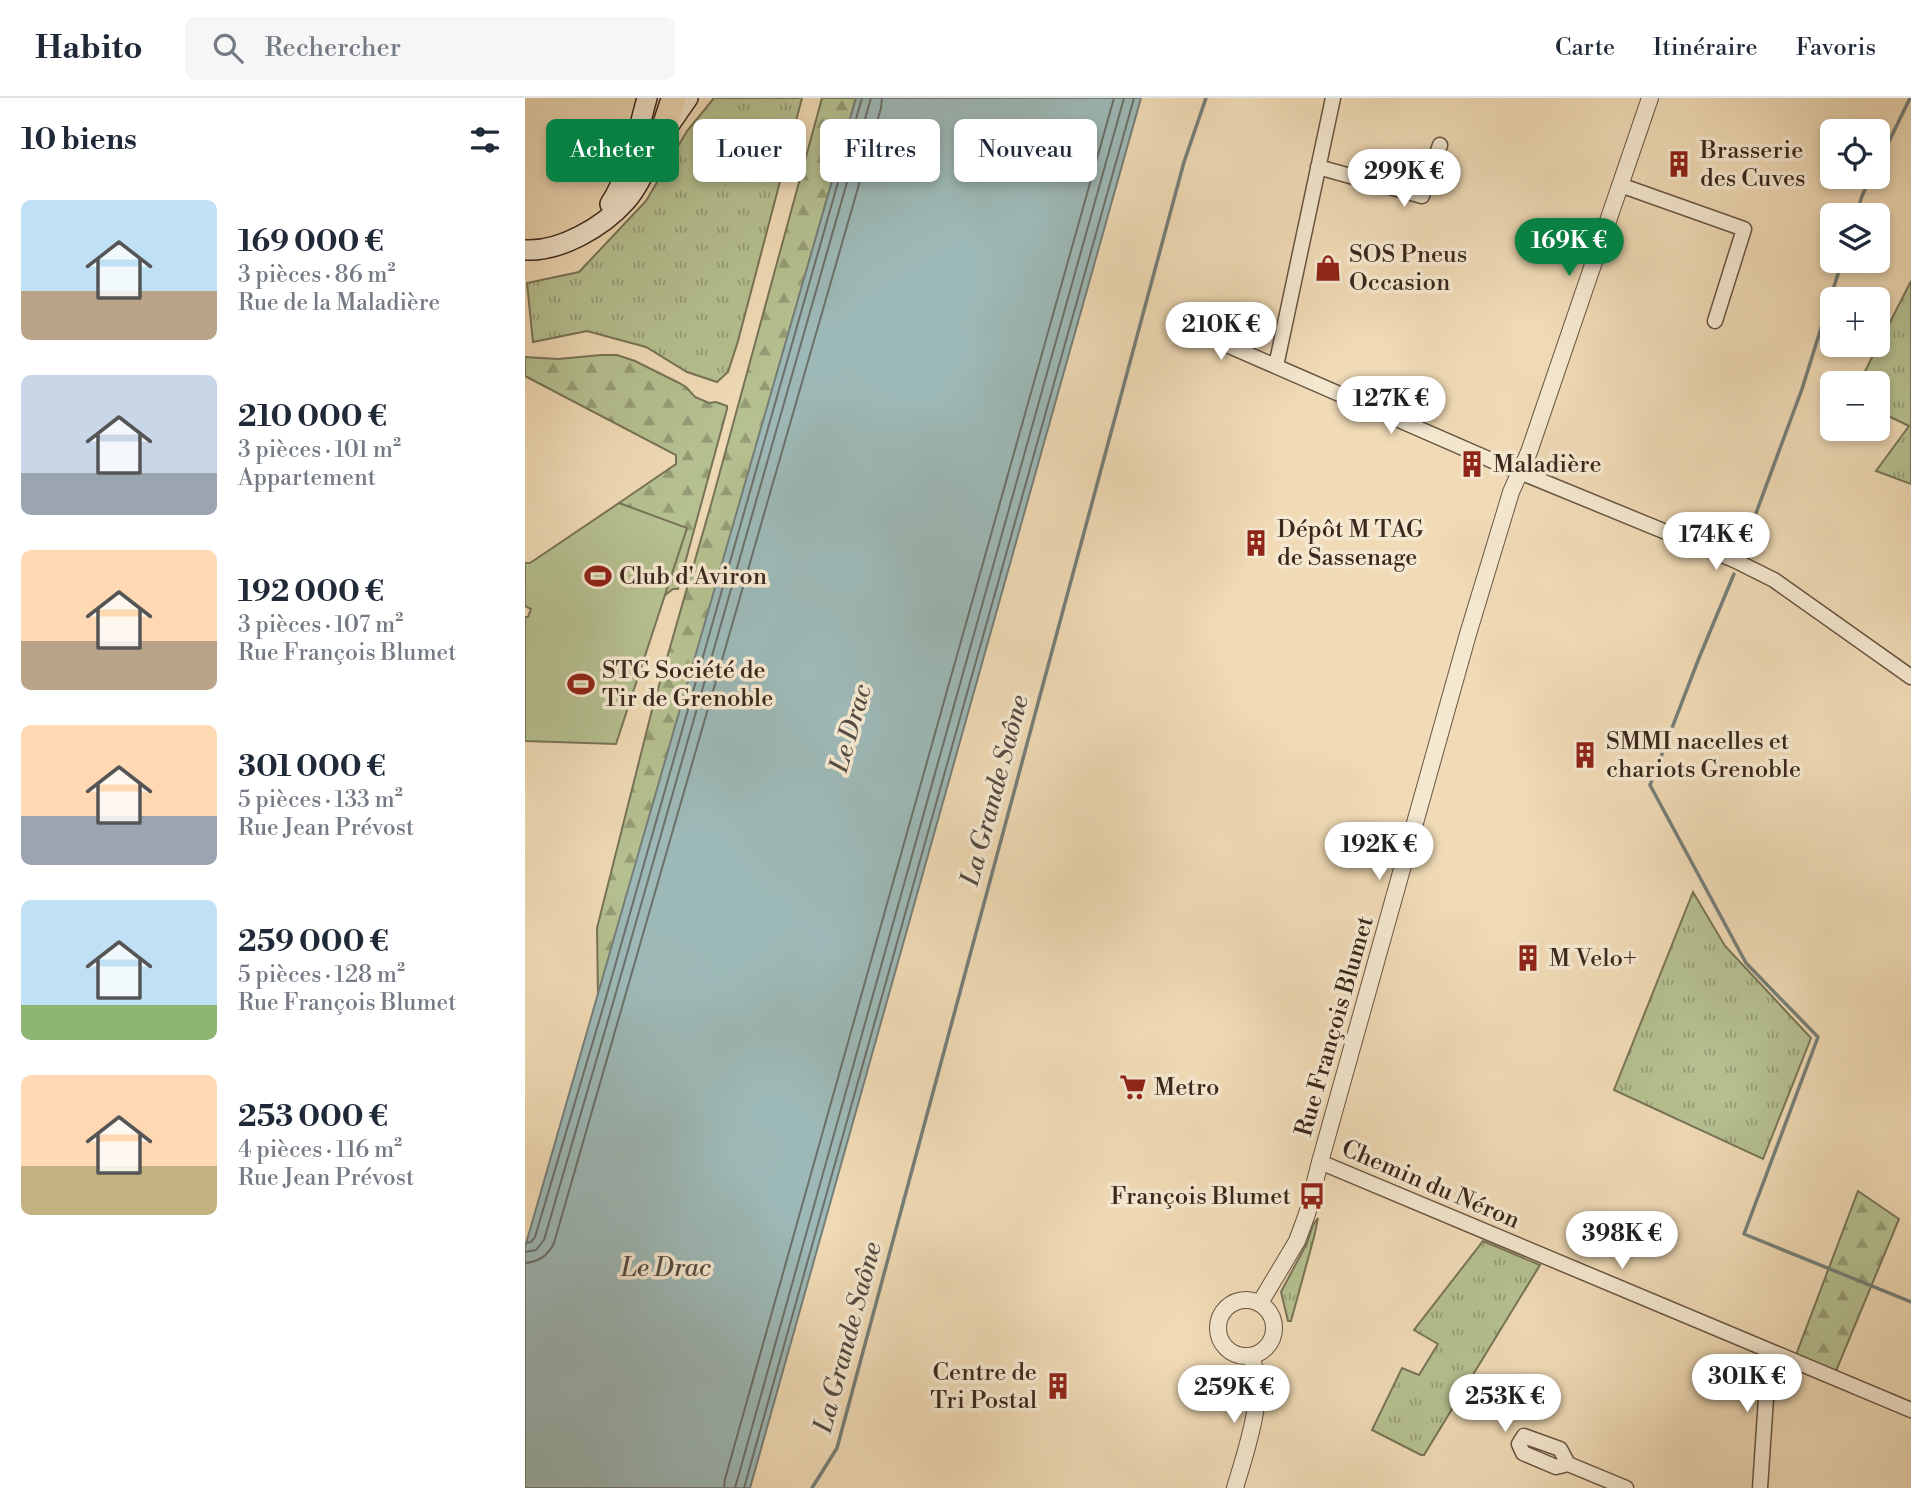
<!DOCTYPE html>
<html lang="fr">
<meta charset="utf-8">
<style>
body{margin:0;font-family:"Libre Bodoni",serif;background:#f6f6f7;color:#1f2937;height:100vh;display:flex;flex-direction:column;font-size:26px;white-space:nowrap}
*{box-sizing:border-box;margin:0}
p{font-size:23px;color:#747a83}
.icon{flex:none;width:38px;height:38px;fill:none;stroke:currentColor;stroke-width:2;stroke-linecap:round;stroke-linejoin:round}
.map{position:relative;flex:1;overflow:hidden}
.panel{display:flex;flex-direction:column;background:#fff;width:525px}
.panel>*{flex:none}
.banner{position:absolute;left:21px;top:21px;width:665px;height:63px;display:flex;gap:14px}
.tools{position:absolute;left:1295px;top:21px;display:grid;gap:14px}
.tools a{display:grid;place-items:center;width:70px;height:70px;border-radius:10px;background:#fff;box-shadow:0 4px 10px #0003;font-size:35px}
.price{position:absolute;translate:-50% -60px;padding:0 16px;border-radius:24px;background:#fff;color:#222;font-size:23px;line-height:46px;filter:drop-shadow(0 2px 4px #0008)}
.price::after{content:'';position:absolute;left:50%;top:42px;width:21px;height:16px;margin-left:-10px;background:inherit;clip-path:polygon(0 0,100% 0,50% 100%)}
.price.selected{background:#0b8043;color:#fff}
ul{padding:0;list-style:none}
li{display:flex;align-items:center;gap:21px;height:175px;padding:0 21px}
li span{display:grid;place-items:center;flex:none;width:196px;height:140px;border-radius:10px;color:#555}
li>.icon{margin-inline-start:auto}
span .icon{width:84px;height:84px;fill:#fffc;stroke-width:1}
li b{font-size:30px}
h2{display:flex;justify-content:space-between;align-items:center;height:84px;padding:0 21px;font-size:30px}
.tag{padding:0 24px;border-radius:10px;background:#fff;box-shadow:0 4px 10px #0003;font-size:24px;line-height:63px}
.tag.selected{background:#0b8043;color:#fff}
header{display:flex;align-items:center;gap:42px;box-sizing:border-box;height:98px;padding:0 35px;background:#fff;border-bottom:2px solid #e0e1e3}
header strong{font-size:33px}
nav{display:flex;gap:38px;margin-inline-start:auto;font-size:24px}
.search{width:490px;height:63px;background:#f6f6f7;display:flex;align-items:center;gap:18px;box-sizing:border-box;padding:0 24px;border-radius:10px;color:#747a83;font-size:26px}
main{display:flex;flex:1;min-height:0}
.map>svg:first-child{display:block}
.grass{fill:url(#grass-tufts);stroke:#787457;stroke-width:2}
.forest{fill:url(#forest-firs);stroke:#787457;stroke-width:2}
.garden{fill:#b6c191;stroke:#787457;stroke-width:2}
.water{fill:#9db9b7;stroke:#767f79;stroke-width:2}
.lines{fill:none;stroke-linecap:round;stroke-linejoin:round}
.shore{stroke:#6c706a;stroke-width:2}
.stream{stroke:#767f79;stroke-width:3.5}
.minor-casing{stroke:#685443;stroke-width:17}
.tertiary-casing{stroke:#685443;stroke-width:18}
.secondary-casing{stroke:#3b271d;stroke-width:22}
.motorway-casing{stroke:#3b271d;stroke-width:27}
.minor{stroke:#f5e8d0;stroke-width:14}
.tertiary{stroke:#f5e8d0;stroke-width:16}
.secondary{stroke:#f5e8d0;stroke-width:19}
.motorway{stroke:#f0dbb6;stroke-width:24}
.labels{text-anchor:middle;stroke-width:7;stroke-linejoin:round;paint-order:stroke}
.poi-label{font-size:24px;fill:#3b271d;stroke:#f5e8d0;text-anchor:start}
.street-label{font-size:24px;fill:#3b271d;stroke:#f5e8d0}
.water-label{font-size:26px;font-style:italic;fill:#544c44;stroke:#f5e8d0}
</style>
<header>
<strong>Habito</strong>
<div class="search"><svg class="icon" aria-label="search" viewBox="0 0 24 24"><circle cx="10" cy="10" r="6"/><path d="M15 15l6 6"/></svg>Rechercher</div>
<nav><a>Carte</a><a>Itinéraire</a><a>Favoris</a></nav>
</header>
<main>
<section class="panel">
<h2>10 biens<svg class="icon" aria-label="filters" viewBox="0 0 24 24"><path d="M4 7h16M4 17h16"/><circle cx="9" cy="7" r="2"/><circle cx="15" cy="17" r="2"/></svg></h2>
<ul>
<li><span style="background:linear-gradient(#bfe0f5 65%,#b9a48a 0)"><svg class="icon" aria-label="home" viewBox="0 0 24 24"><path d="M3 11l9-7 9 7M6 9v11h12V9"/></svg></span><div><b>169 000 €</b><p>3 pièces · 86 m²</p><p>Rue de la Maladière</p></div></li>
<li><span style="background:linear-gradient(#c9d6e8 70%,#9aa5b1 0)"><svg class="icon" aria-label="home" viewBox="0 0 24 24"><path d="M3 11l9-7 9 7M6 9v11h12V9"/></svg></span><div><b>210 000 €</b><p>3 pièces · 101 m²</p><p>Appartement</p></div></li>
<li><span style="background:linear-gradient(#ffd9b3 65%,#b9a48a 0)"><svg class="icon" aria-label="home" viewBox="0 0 24 24"><path d="M3 11l9-7 9 7M6 9v11h12V9"/></svg></span><div><b>192 000 €</b><p>3 pièces · 107 m²</p><p>Rue François Blumet</p></div></li>
<li><span style="background:linear-gradient(#ffd9b3 65%,#9aa5b1 0)"><svg class="icon" aria-label="home" viewBox="0 0 24 24"><path d="M3 11l9-7 9 7M6 9v11h12V9"/></svg></span><div><b>301 000 €</b><p>5 pièces · 133 m²</p><p>Rue Jean Prévost</p></div></li>
<li><span style="background:linear-gradient(#bfe0f5 75%,#8fb573 0)"><svg class="icon" aria-label="home" viewBox="0 0 24 24"><path d="M3 11l9-7 9 7M6 9v11h12V9"/></svg></span><div><b>259 000 €</b><p>5 pièces · 128 m²</p><p>Rue François Blumet</p></div></li>
<li><span style="background:linear-gradient(#ffd9b3 65%,#c2b280 0)"><svg class="icon" aria-label="home" viewBox="0 0 24 24"><path d="M3 11l9-7 9 7M6 9v11h12V9"/></svg></span><div><b>253 000 €</b><p>4 pièces · 116 m²</p><p>Rue Jean Prévost</p></div></li>
</ul>
</section>
<div class="map">
<svg width="1386" height="1390" viewBox="0 0 1386 1390">
<defs>
<pattern id="grass-tufts" width="24" height="20" patternUnits="userSpaceOnUse" patternTransform="scale(1.75)"><rect width="24" height="20" fill="#b6c191"/><path d="M3 7l-1-3M5 7V3M7 7l1-3M15 17l-1-3M17 17v-4M19 17l1-3" fill="none" stroke="#959d76"/></pattern>
<pattern id="forest-firs" width="22" height="20" patternUnits="userSpaceOnUse" patternTransform="scale(1.75)"><rect width="22" height="20" fill="#b6c191"/><path d="M5 1l3.5 6h-7zM16 11l3.5 6h-7z" fill="#959d76"/></pattern>
</defs>
<rect width="100%" height="100%" fill="#f0dbb6"/>
<filter id="stains"><feTurbulence type="fractalNoise" baseFrequency=".00286" numOctaves="4"/><feColorMatrix values="0 0 0 0 .2 0 0 0 0 .09 0 0 0 0 .02 0 0 0 .5 -.17"/></filter>
<radialGradient id="worn" r=".72"><stop offset=".6" stop-color="#630" stop-opacity="0"/><stop offset="1" stop-color="#630" stop-opacity=".3"/></radialGradient>
<!-- grass -->
<path class="grass" d="M 189,0 L 277,0 L 213,243 L 203,274 L 192,284 L 162,274 L 121,249 L 62,233 L 8,244 L 2,185 L 54,174 L 121,103 L 162,33 Z
M 1386,183 L 1386,386 L 1351,373 L 1384,328 L 1353,313 L 1353,285 L 1334,285 Z
M 1168,794 L 1200,848 L 1286,940 L 1238,1061 L 1089,992 Z
M 793,1120 L 789,1139 L 766,1223 L 763,1223 L 756,1194 L 782,1145 L 788,1127 Z
M 958,1143 L 1015,1167 L 899,1357 L 896,1357 L 847,1332 L 877,1270 L 894,1277 L 913,1246 L 889,1232 Z"/>
<!-- forest -->
<path class="forest" d="M 297,0 L 331,0 L 73,901 L 72,830 L 127,612 L 187,403 Z
M 76,257 L 92,257 L 110,263 L 154,285 L 161,289 L 170,299 L 184,305 L 191,304 L 202,308 L 202,311 L 153,491 L 148,491 L 138,499 L 94,405 L 151,366 L 151,357 L 0,278 L 0,259 L 33,261 Z
M 1333,1093 L 1374,1121 L 1311,1273 L 1271,1257 Z"/>
<!-- garden -->
<path class="garden" d="M 94,405 L 162,430 L 91,646 L 0,643 L 0,519 L 3,519 L 6,511 L 0,508 L 0,465 L 5,465 Z"/>
<!-- water -->
<path class="water" d="M 331,0 L 616,0 L 225,1390 L 0,1390 L 0,1149 Z"/>
<g class="lines">
<!-- shore -->
<path class="shore" d="M 0,1145 L 6,1144 L 10,1139 L 80,903 L 337,0
M 0,1154 L 11,1152 L 19,1142 L 88,905 L 346,0
M 0,1165 C 14,1164 23,1158 29,1145 L 356,10 L 357,0
M 199,1390 L 200,1381 L 589,0
M 210,1390 L 599,0
M 219,1390 L 609,0"/>
<!-- stream -->
<path class="stream" d="M 1353,66 L 1385,0
M 1331,117 L 1337,98 L 1346,79
M 1217,453 L 1277,291 L 1317,163
M 1209,476 L 1174,560 L 1125,687 L 1221,865 L 1293,939 L 1219,1136 L 1386,1204
M 287,1390 L 312,1350 L 659,64 L 681,0"/>
<defs>
<path id="minor" d="M 793,69 L 897,98 L 915,47
M 1095,87 L 1219,131 L 1190,223
M 656,227 L 968,363 L 1209,462 L 1249,482 L 1386,579
M 751,268 L 808,0
M 795,1064 L 1386,1312
M 1043,1366 L 1035,1351 L 999,1338 L 994,1346 L 998,1355 L 1031,1369 L 1043,1366 L 1101,1390
M 1235,1390 L 1241,1300 L 1250,1280 L 1264,1262"/>
<path id="tertiary" d="M693 1230a28 28 0 1 1 56 0a28 28 0 1 1-56 0Z
M 735,1205 L 772,1143 L 782,1116 L 795,1064 L 879,764 L 943,536 L 980,414 L 986,394 L 1004,354 L 1125,0
M 710,1390 C 720,1355 744,1291 725,1258"/>
<path id="secondary" d="M 85,106 C 105,75 112,36 122,0
M 0,152 C 35,154 78,129 101,103 C 115,87 123,65 133,46 C 141,30 153,15 163,0"/>
<path id="motorway" d="M 135,42 L 149,0"/>
</defs>
<!-- minor casing -->
<use href="#minor" class="minor-casing"/>
<!-- tertiary casing -->
<use href="#tertiary" class="tertiary-casing"/>
<!-- secondary casing -->
<use href="#secondary" class="secondary-casing"/>
<!-- motorway casing -->
<use href="#motorway" class="motorway-casing"/>
<!-- minor -->
<use href="#minor" class="minor"/>
<!-- tertiary -->
<use href="#tertiary" class="tertiary"/>
<!-- secondary -->
<use href="#secondary" class="secondary"/>
<!-- motorway -->
<use href="#motorway" class="motorway"/>
</g>
<!-- icons -->
<defs>
<symbol id="building-bare" viewBox="-9 -9 18 18"><path d="M-4-6H4V6H1V3H-1V6H-4ZM-2.5-4.3h1.7v1.8h-1.7ZM.8-4.3h1.7v1.8H.8ZM-2.5-1h1.7V.8h-1.7ZM.8-1h1.7V.8H.8Z" fill="#8f2418" stroke="#f5e8d0" stroke-width="2.5" paint-order="stroke"/></symbol>
<symbol id="shop-bare" viewBox="-9 -9 18 18"><path d="M-5-2.5h2.3a2.7 3.5 0 0 1 5.4 0H5L5.5 6h-11ZM-1.5-2.5h3a1.5 2.3 0 0 0-3 0Z" fill="#8f2418" stroke="#f5e8d0" stroke-width="2.5" paint-order="stroke"/></symbol>
<symbol id="stadium-bare" viewBox="-9 -9 18 18"><path d="M0-5a6.5 5 0 1 0 0 10a6.5 5 0 1 0 0-10ZM-3.5-1.8h7v3.6h-7Z" fill="#8f2418" stroke="#f5e8d0" stroke-width="2.5" paint-order="stroke"/></symbol>
<symbol id="supermarket-bare" viewBox="-9 -9 18 18"><path d="M-6-5.5h2.5l.6 2H6L4.5 2H-2.5L-4.4-4H-6ZM-1.5 3.2a1.3 1.3 0 1 0 .1 0ZM3 3.2a1.3 1.3 0 1 0 .1 0Z" fill="#8f2418" stroke="#f5e8d0" stroke-width="2.5" paint-order="stroke"/></symbol>
<symbol id="bus-bare" viewBox="-9 -9 18 18"><path d="M-5-6H5V4H4V6H2V4H-2V6H-4V4H-5ZM-3.5-4V0h7V-4ZM-3.5 1.2v1.5H-2V1.2ZM2 1.2v1.5H3.5V1.2Z" fill="#8f2418" stroke="#f5e8d0" stroke-width="2.5" paint-order="stroke"/></symbol>
</defs>
<g fill-rule="evenodd">
<use href="#building-bare" x="1135" y="47" width="38" height="38"/>
<use href="#shop-bare" x="784" y="151" width="38" height="38"/>
<use href="#building-bare" x="928" y="347" width="38" height="38"/>
<use href="#building-bare" x="712" y="426" width="38" height="38"/>
<use href="#stadium-bare" x="54" y="459" width="38" height="38"/>
<use href="#stadium-bare" x="37" y="567" width="38" height="38"/>
<use href="#building-bare" x="1041" y="638" width="38" height="38"/>
<use href="#building-bare" x="984" y="841" width="38" height="38"/>
<use href="#supermarket-bare" x="589" y="970" width="38" height="38"/>
<use href="#bus-bare" x="768" y="1079" width="38" height="38"/>
<use href="#building-bare" x="514" y="1269" width="38" height="38"/>
</g>
<g class="labels">
<!-- poi labels -->
<g class="poi-label">
<text x="1175" y="60">Brasserie<tspan x="1175" dy="28">des Cuves</tspan></text>
<text x="824" y="164">SOS Pneus<tspan x="824" dy="28">Occasion</tspan></text>
<text x="968" y="374">Maladière</text>
<text x="752" y="439">Dépôt M TAG<tspan x="752" dy="28">de Sassenage</tspan></text>
<text x="94" y="486">Club d'Aviron</text>
<text x="77" y="580">STG Société de<tspan x="77" dy="28">Tir de Grenoble</tspan></text>
<text x="1081" y="651">SMMI nacelles et<tspan x="1081" dy="28">chariots Grenoble</tspan></text>
<text x="1024" y="868">M Velo+</text>
<text x="629" y="997">Metro</text>
<text x="766" y="1106" text-anchor="end">François Blumet</text>
<text x="512" y="1282" text-anchor="end">Centre de<tspan x="512" dy="28">Tri Postal</tspan></text>
</g>
<!-- street labels -->
<g class="street-label">
<text transform="translate(809 928) rotate(-74)" y="8">Rue François Blumet</text>
<text transform="translate(906 1086) rotate(23)" y="8">Chemin du Néron</text>
</g>
<!-- water labels -->
<g class="water-label">
<text transform="translate(325 630) rotate(-74)" y="9">Le Drac</text>
<text transform="translate(469 692) rotate(-75)" y="9">La Grande Saône</text>
<text x="141" y="1178">Le Drac</text>
<text transform="translate(322 1239) rotate(-75)" y="9">La Grande Saône</text>
</g>
</g>
<rect width="100%" height="100%" filter="url(#stains)"/>
<rect width="100%" height="100%" fill="url(#worn)"/>
</svg>
<div class="tools">
<a><svg class="icon" aria-label="locate" viewBox="0 0 24 24"><circle cx="12" cy="12" r="6"/><path d="M12 2v4M12 18v4M2 12h4M18 12h4"/></svg></a>
<a><svg class="icon" aria-label="layers" viewBox="0 0 24 24"><path d="M12 4l9 5-9 5-9-5zM3 14l9 5 9-5"/></svg></a>
<a>+</a>
<a>−</a>
</div>
<b class="price" style="left:879px;top:111px">299K €</b>
<b class="price selected" style="left:1044px;top:180px">169K €</b>
<b class="price" style="left:696px;top:264px">210K €</b>
<b class="price" style="left:866px;top:338px">127K €</b>
<b class="price" style="left:1191px;top:474px">174K €</b>
<b class="price" style="left:854px;top:784px">192K €</b>
<b class="price" style="left:1097px;top:1173px">398K €</b>
<b class="price" style="left:1222px;top:1316px">301K €</b>
<b class="price" style="left:709px;top:1327px">259K €</b>
<b class="price" style="left:980px;top:1336px">253K €</b>
<div class="banner">
<a class="tag selected">Acheter</a>
<a class="tag">Louer</a>
<a class="tag">Filtres</a>
<a class="tag">Nouveau</a>
</div>
</div>
</main>
